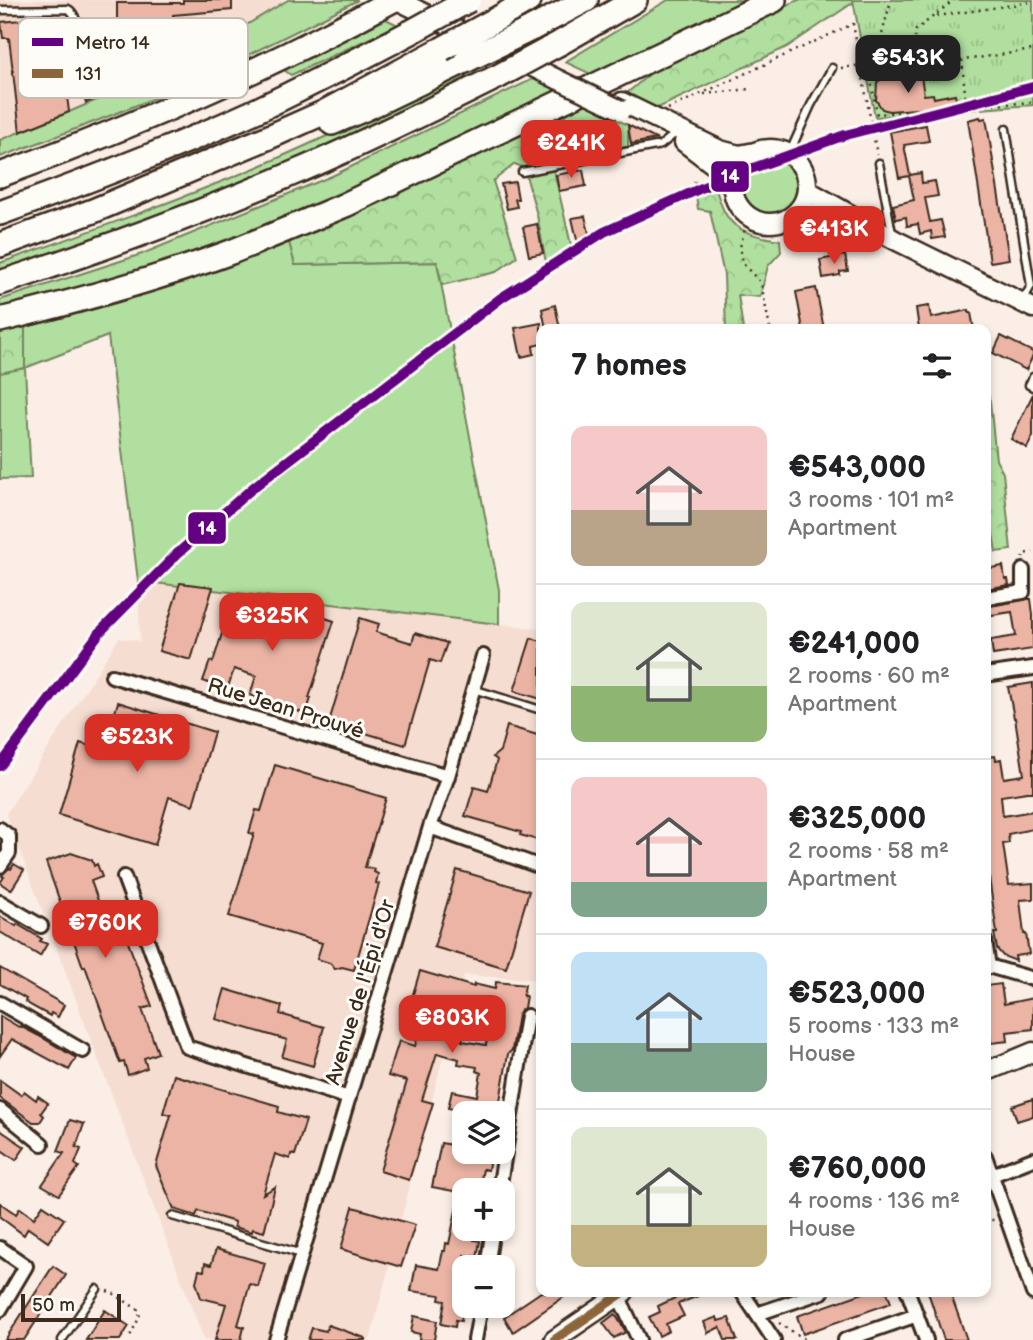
<!DOCTYPE html>
<meta charset="utf-8">
<style>
body{margin:0;font-family:"Balsamiq Sans",sans-serif;background:#f6f6f6;color:#202124;height:100vh;display:flex;flex-direction:column;font-size:26px;white-space:nowrap}
*{box-sizing:border-box;margin:0}
p{font-size:23px;color:#757577}
.icon{flex:none;width:38px;height:38px;fill:none;stroke:currentColor;stroke-width:2;stroke-linecap:round;stroke-linejoin:round}
.map{position:relative;flex:1;overflow:hidden}
.side{position:absolute;left:536px;top:324px;width:455px;height:973px;display:flex;flex-direction:column;background:#fff;border-radius:14px;box-shadow:0 4px 10px #0003}
.side>*{flex:none}
.fabs{position:absolute;left:452px;top:1101px;display:grid;gap:14px}
.fabs a{display:grid;place-items:center;width:63px;height:63px;border-radius:14px;background:#fff;box-shadow:0 4px 10px #0003;font-size:35px}
.scale{position:absolute;left:21px;bottom:18px;width:100px;box-sizing:border-box;padding-left:7px;border:4px solid #3b2a1e;border-top:0;font-size:19px;line-height:24px;white-space:nowrap;color:#3b2a1e;-webkit-text-stroke:5px #fdfcf7;paint-order:stroke}
.price{position:absolute;translate:-50% -60px;padding:0 16px;border-radius:14px;background:#d93025;color:#fff;font-size:23px;line-height:46px;filter:drop-shadow(0 2px 4px #0008)}
.price::after{content:'';position:absolute;left:50%;top:42px;width:21px;height:16px;margin-left:-10px;background:inherit;clip-path:polygon(0 0,100% 0,50% 100%)}
.price.on{background:#222;color:#fff}
ul{padding:0;list-style:none}
li{display:flex;align-items:center;gap:21px;height:175px;padding:0 35px}
li+li{border-top:2px solid #e0e0e0}
li span{display:grid;place-items:center;flex:none;width:196px;height:140px;border-radius:14px;color:#555}
li>.icon{margin-inline-start:auto}
span .icon{width:84px;height:84px;fill:#fffc;stroke-width:1}
li b{font-size:30px}
h2{display:flex;justify-content:space-between;align-items:center;height:84px;padding:0 35px;font-size:30px}
.map>svg:first-child{display:block}
.built{fill:#f6ddd2}
.green{fill:#b0df9f;stroke:#76845e;stroke-width:2}
.forest{fill:url(#forest-crowns);stroke:#76845e;stroke-width:2}
.park{fill:url(#park-tufts);stroke:#76845e;stroke-width:2}
.building{fill:#ecb4a4;stroke:#3b2a1e;stroke-width:2;fill-rule:evenodd}
.lines{fill:none;stroke-linecap:round;stroke-linejoin:round}
.lane-casing{stroke:#3b2a1e;stroke-width:11}
.street-casing{stroke:#3b2a1e;stroke-width:18}
.secondary-casing{stroke:#3b2a1e;stroke-width:23}
.highway-casing{stroke:#3b2a1e;stroke-width:28}
.path{stroke:#3b2a1e;stroke-width:2.5;stroke-dasharray:2 5;stroke-linecap:butt}
.lane{stroke:#fdfcf7;stroke-width:6}
.street{stroke:#fdfcf7;stroke-width:12}
.secondary{stroke:#fdfcf7;stroke-width:18}
.highway{stroke:#fdfcf7;stroke-width:23}
.secondary-bridge-casing{stroke:#3b2a1e;stroke-width:23;stroke-linecap:butt}
.highway-bridge-casing{stroke:#3b2a1e;stroke-width:28;stroke-linecap:butt}
.secondary-bridge{stroke:#fdfcf7;stroke-width:18}
.highway-bridge{stroke:#fdfcf7;stroke-width:23}
.bus-1-casing{stroke:#fdfcf7;stroke-width:14}
.bus-1{stroke:#8d653a;stroke-width:9}
.metro-1-casing{stroke:#fdfcf7;stroke-width:16}
.metro-1{stroke:#640082;stroke-width:10}
.labels{text-anchor:middle;stroke-width:6;stroke-linejoin:round;paint-order:stroke}
.street-label{font-size:21px;fill:#3b2a1e;stroke:#fdfcf7}
.key{fill:#fdfcf7;stroke:#c3bdb6;stroke-width:2}
.key-label{font-size:19px;fill:#3b2a1e}
.line-badge{stroke:#fdfcf7;stroke-width:2.5}
.badge-label{font-size:19px;text-anchor:middle;font-weight:bold;fill:#fff}
</style>
<div class="map">
<svg width="1033" height="1340" viewBox="0 0 1033 1340">
<defs>
<pattern id="forest-crowns" width="20" height="18" patternUnits="userSpaceOnUse" patternTransform="scale(1.75)"><rect width="20" height="18" fill="#b0df9f"/><path d="M2 6a3 3 0 1 1 6 0M12 15a3 3 0 1 1 6 0" fill="none" stroke="#98c088"/></pattern>
<pattern id="park-tufts" width="24" height="20" patternUnits="userSpaceOnUse" patternTransform="scale(1.75)"><rect width="24" height="20" fill="#b0df9f"/><path d="M3 7l-1-3M5 7V3M7 7l1-3M15 17l-1-3M17 17v-4M19 17l1-3" fill="none" stroke="#98c088"/></pattern>
</defs>
<rect width="100%" height="100%" fill="#faeee6"/>
<filter id="ink" filterUnits="userSpaceOnUse"><feTurbulence type="fractalNoise" baseFrequency=".0143" numOctaves="2"/><feDisplacementMap in="SourceGraphic" scale="14" xChannelSelector="R" yChannelSelector="G"/><feConvolveMatrix kernelMatrix="1 2 1 2 8 2 1 2 1" color-interpolation-filters="sRGB"/></filter>
<g filter="url(#ink)">
<!-- built -->
<path class="built" d="M 0,0 L 288,0 L 185,62 L 67,118 L 0,142 Z
M 138,581 L 541,629 L 541,980 L 464,975 L 370,1340 L 204,1340 L 6,814 L 119,638 L 140,641 Z"/>
<!-- green -->
<path class="green" d="M 288,0 L 358,0 C 299,30 240,60 180,87 C 121,113 60,135 0,157 L 0,140 L 69,112 L 185,62 Z
M 668,0 L 752,0 L 595,76 L 565,62 Z
M 386,19 L 398,25 L 291,75 L 284,70 Z
M 472,67 L 481,74 L 257,177 L 53,254 L 0,271 L 0,263 C 85,233 171,203 255,168 C 328,137 400,102 472,67 Z
M 535,78 L 561,92 L 271,225 L 155,267 L 97,284 L 0,310 L 0,300 L 142,254 L 332,176 Z
M739 186a30 30 0 1 1 60 0a30 30 0 1 1-60 0Z
M 289,241 L 295,265 L 437,262 L 499,590 L 499,624 L 138,581 L 108,336 L 25,368 L 31,478 L 0,479 L 0,372 L 25,368 L 25,327 L 98,308 Z"/>
<!-- forest -->
<path class="forest" d="M 798,0 L 857,0 L 787,47 L 658,108 L 626,94 L 653,71 Z
M 586,104 L 628,125 L 628,147 L 552,162 L 574,258 L 546,263 L 537,215 L 524,168 L 515,164 L 493,181 L 517,257 L 496,272 L 442,285 L 437,262 L 295,265 L 289,242 Z
M 694,182 L 714,185 C 718,194 720,204 725,213 C 735,233 760,237 780,240 L 781,252 L 768,266 L 760,297 L 738,295 L 743,329 L 726,329 L 724,275 L 710,211 L 698,209 Z
M 25,327 L 25,368 L 0,373 L 0,332 Z
M 985,383 L 990,401 L 996,460 L 1003,473 L 1011,550 L 996,552 L 991,522 L 985,512 Z"/>
<!-- park -->
<path class="park" d="M 853,0 L 1033,0 L 1033,105 L 875,117 Z"/>
<!-- building -->
<path class="building" d="M 183,0 L 232,0 L 232,10 L 173,15 L 173,29 L 165,29 L 178,60 L 86,103 L 75,79 L 89,72 L 84,61 L 117,45 L 117,3 L 183,3 Z
M 32,19 L 34,35 L 59,32 L 69,112 L 20,132 L 9,38 L 3,38 L 1,22 Z
M 896,76 L 897,79 L 921,76 L 924,95 L 933,94 L 934,98 L 955,94 L 957,106 L 889,111 L 882,109 L 876,100 L 877,82 L 884,78 Z
M 980,117 L 981,119 L 986,118 L 1009,259 L 990,262 L 968,120 Z
M 628,125 L 656,139 L 631,144 Z
M 926,125 L 929,141 L 904,145 L 910,175 L 921,173 L 922,183 L 935,181 L 938,196 L 925,198 L 930,222 L 941,220 L 945,237 L 932,239 L 931,231 L 920,234 L 918,224 L 907,226 L 906,217 L 896,219 L 893,205 L 914,200 L 909,176 L 899,178 L 890,132 Z
M 583,170 L 586,186 L 559,191 L 556,175 Z
M 515,182 L 518,199 L 515,199 L 517,207 L 507,209 L 501,184 Z
M 585,216 L 591,242 L 578,244 L 572,218 Z
M 537,224 L 543,253 L 529,256 L 523,227 Z
M 838,228 L 859,241 L 854,251 L 843,245 L 844,254 L 829,246 Z
M 845,255 L 848,271 L 840,272 L 840,275 L 823,278 L 820,260 Z
M 816,288 L 824,329 L 803,329 L 796,292 Z
M 555,305 L 560,329 L 546,329 L 542,309 Z
M 929,306 L 931,318 L 969,310 L 969,313 L 971,313 L 974,329 L 919,329 L 916,308 Z
M 541,323 L 541,344 L 533,346 L 534,354 L 521,357 L 515,328 Z
M 1001,336 L 1033,352 L 1033,356 L 1026,370 L 993,353 Z
M 1033,394 L 1033,436 L 1027,448 L 1011,439 Z
M 1003,566 L 1005,579 L 1008,579 L 1009,585 L 985,589 L 985,569 Z
M 180,583 L 213,587 L 191,660 L 159,651 Z
M 1028,599 L 1031,599 L 1033,615 L 1033,649 L 993,655 L 991,640 L 1016,636 L 1012,612 L 985,616 L 985,607 Z
M 232,602 L 276,617 L 281,603 L 334,621 L 309,698 L 311,698 L 306,714 L 250,695 L 256,676 L 234,669 L 227,690 L 203,681 L 210,661 L 213,662 Z
M 360,618 L 379,624 L 376,632 L 412,643 L 415,633 L 447,643 L 440,663 L 430,660 L 405,745 L 329,722 Z
M 531,638 L 541,641 L 541,699 L 514,691 Z
M 1033,683 L 1033,792 L 1027,792 L 1001,796 L 1003,816 L 1033,811 L 1033,829 L 1008,834 L 1009,843 L 1003,844 L 1009,885 L 1033,883 L 1033,899 L 1020,900 L 1024,934 L 1026,934 L 1029,954 L 1015,956 L 1016,961 L 1003,956 L 997,949 L 994,933 L 997,933 L 985,850 L 985,757 L 995,756 L 996,760 L 1001,759 L 1004,778 L 1024,775 L 1015,718 L 1014,718 L 1008,687 Z
M 118,702 L 214,732 L 193,805 L 169,797 L 155,845 L 59,815 L 80,743 L 104,750 Z
M 507,726 L 541,736 L 541,841 L 520,835 L 521,832 L 465,816 L 474,787 L 488,791 L 497,760 L 493,757 L 500,751 Z
M 275,765 L 386,798 L 365,867 L 375,869 L 374,872 L 378,874 L 376,883 L 379,884 L 354,970 L 342,967 L 335,969 L 330,963 L 317,959 L 322,943 L 229,916 L 254,834 L 249,833 L 256,810 L 261,811 Z
M 71,853 L 92,860 L 94,866 L 97,864 L 102,877 L 91,881 L 104,917 L 117,913 L 152,1006 L 142,1009 L 158,1053 L 144,1058 L 147,1068 L 128,1075 L 124,1062 L 120,1063 L 85,966 L 83,967 L 77,950 L 46,862 Z
M 14,864 L 24,870 L 11,890 L 0,883 L 4,877 L 2,876 L 3,874 L 9,868 L 11,869 Z
M 457,870 L 529,891 L 506,968 L 434,947 Z
M 0,916 L 16,926 L 17,924 L 42,939 L 40,941 L 47,944 L 40,956 L 0,932 Z
M 0,968 L 64,1005 L 58,1017 L 51,1013 L 50,1016 L 30,1005 L 25,1001 L 26,999 L 0,984 Z
M 420,971 L 474,987 L 474,984 L 495,989 L 496,982 L 525,985 L 523,996 L 526,996 L 524,1008 L 521,1010 L 518,1015 L 512,1050 L 508,1054 L 498,1113 L 476,1113 L 448,1108 L 452,1091 L 477,1096 L 481,1073 L 476,1071 L 477,1067 L 458,1064 L 459,1059 L 437,1053 L 422,1100 L 433,1103 L 409,1180 L 380,1171 L 407,1081 L 388,1076 L 399,1041 L 415,1046 L 426,1009 L 410,1004 ZM 467,1018 L 490,1022 L 486,1045 L 462,1041 Z
M 1001,984 L 1004,1004 L 1033,998 L 1033,1029 L 1007,1032 L 1008,1041 L 991,1043 L 986,1005 L 988,1005 L 985,986 Z
M 225,989 L 282,1006 L 280,1014 L 324,1027 L 313,1066 L 282,1057 L 287,1040 L 216,1019 Z
M 0,1016 L 19,1027 L 20,1026 L 43,1038 L 76,1058 L 69,1070 L 12,1039 L 0,1056 Z
M 174,1075 L 279,1106 L 278,1112 L 306,1120 L 295,1155 L 291,1154 L 290,1159 L 275,1154 L 263,1194 L 275,1187 L 264,1232 L 253,1229 L 252,1232 L 234,1227 L 235,1222 L 198,1211 L 196,1216 L 174,1209 L 156,1166 L 171,1115 L 163,1113 Z
M 0,1080 L 21,1095 L 24,1091 L 36,1100 L 38,1096 L 48,1103 L 41,1113 L 44,1116 L 40,1122 L 33,1122 L 0,1098 Z
M 1033,1099 L 1033,1116 L 1017,1121 L 1012,1106 Z
M 70,1120 L 84,1124 L 76,1147 L 81,1149 L 75,1164 L 79,1167 L 59,1195 L 42,1185 L 64,1153 L 58,1151 Z
M 0,1130 L 25,1147 L 16,1160 L 0,1149 Z
M 441,1143 L 464,1147 L 464,1152 L 491,1152 L 488,1170 L 483,1169 L 479,1190 L 464,1190 L 464,1193 L 432,1187 Z
M 458,1201 L 464,1202 L 464,1228 L 476,1228 L 474,1240 L 480,1241 L 477,1257 L 464,1255 L 464,1305 L 461,1321 L 456,1320 L 455,1327 L 441,1324 L 445,1301 L 439,1300 L 440,1295 L 411,1291 L 416,1265 L 439,1269 L 443,1251 L 445,1251 L 446,1243 L 449,1244 Z
M 0,1203 L 16,1214 L 20,1208 L 34,1218 L 43,1205 L 64,1219 L 48,1242 L 28,1228 L 24,1235 L 0,1217 Z
M 353,1207 L 415,1225 L 401,1267 L 341,1249 Z
M 216,1249 L 265,1263 L 258,1287 L 250,1284 L 238,1325 L 244,1327 L 241,1340 L 215,1340 L 226,1304 L 201,1298 L 196,1282 L 199,1270 L 204,1271 L 205,1263 L 211,1265 Z
M 53,1266 L 66,1275 L 24,1340 L 5,1340 Z
M 541,1292 L 571,1292 L 513,1332 L 504,1317 Z
M 672,1292 L 708,1292 L 678,1304 L 684,1316 L 666,1324 L 669,1331 L 659,1336 L 649,1317 L 660,1312 L 658,1306 L 675,1298 Z
M 866,1292 L 887,1292 L 891,1303 L 803,1334 L 797,1316 Z
M 928,1292 L 950,1292 L 967,1340 L 944,1340 Z
M 105,1310 L 129,1326 L 120,1340 L 86,1340 Z
M 615,1314 L 626,1332 L 614,1338 L 603,1323 Z
M 414,1316 L 437,1321 L 434,1340 L 419,1340 L 420,1334 L 411,1332 Z
M 717,1317 L 718,1321 L 729,1318 L 737,1340 L 725,1340 L 720,1327 L 708,1333 L 704,1322 Z
M 328,1325 L 365,1338 L 365,1340 L 308,1340 L 312,1328 L 326,1331 Z"/>
<g class="lines">
<defs>
<path id="lane" d="M 0,10 L 68,9 C 76,13 77,25 79,33
M 1006,129 L 1031,286 L 1022,302
M 789,154 L 811,105 L 832,68
M 879,163 L 892,233
M 522,172 L 661,145 L 677,132
M 1033,377 L 1029,385 L 1033,387
M 473,689 L 541,710
M 172,1216 L 302,1254
M 62,1340 L 97,1289"/>
<path id="street" d="M 985,598 L 1023,592 L 1023,570
M 985,675 L 1033,668
M 112,676 L 448,776
M 430,827 L 541,867
M 0,829 L 9,836 L 9,853 L 0,866
M 124,877 L 187,1047 L 349,1098
M 0,902 L 41,926
M 985,941 L 989,967
M 985,965 L 1033,979
M 0,1003 L 83,1051
M 0,1110 L 42,1144
M 985,1156 L 1033,1293
M 992,1175 L 1033,1159
M 499,1190 L 527,1016
M 0,1248 L 26,1266 L 0,1310
M 487,1267 L 493,1228
M 742,1292 L 774,1340
M 908,1292 L 926,1340
M 618,1295 L 639,1340
M 757,1314 L 822,1292
M 276,1340 L 430,827 L 448,776 L 483,656
M 475,1340 L 481,1306
M 845,1340 L 917,1315"/>
<path id="secondary" d="M 397,0 L 559,80
M 622,102 L 720,150 L 739,155 L 755,152
M 684,142 L 718,168 L 733,188
M733 186a37 37 0 1 1 74 0a37 37 0 1 1-74 0Z
M 807,190 L 895,240 L 1033,308
M 797,212 L 834,214 L 843,218
M 985,1072 L 1033,1052
M 554,1340 L 624,1292"/>
<path id="highway" d="M 502,16 L 529,0
M 531,29 L 586,0
M 560,43 L 635,0
M 332,123 L 367,108 L 467,60
M 0,175 C 135,126 267,69 393,0
M 0,213 C 85,182 170,150 253,112 C 306,87 358,60 411,32
M 0,245 L 93,211 L 269,137 L 325,112 L 442,49
M 0,283 C 100,250 199,214 296,172 C 365,143 432,109 499,76
M 0,320 C 78,301 155,280 231,252 C 269,237 307,221 345,205 L 774,0"/>
</defs>
<!-- lane casing -->
<use href="#lane" class="lane-casing"/>
<!-- street casing -->
<use href="#street" class="street-casing"/>
<!-- secondary casing -->
<use href="#secondary" class="secondary-casing"/>
<!-- highway casing -->
<use href="#highway" class="highway-casing"/>
<!-- path -->
<path class="path" d="M 937,16 L 1033,2
M 911,58 L 956,61 L 1033,50
M 962,60 L 966,105
M 875,61 L 891,0
M 868,64 L 877,114 L 1033,102
M 841,68 L 911,58 L 916,30 L 954,0
M 704,94 L 749,89
M 668,109 L 853,24 L 877,155
M 748,217 L 740,247 L 743,264 L 761,283 L 770,329
M 1023,558 L 1023,554 L 1033,552
M 985,1217 L 995,1221
M 107,1291 L 113,1293 L 140,1311 C 140,1321 131,1330 129,1340
M 779,1323 L 806,1340"/>
<!-- lane -->
<use href="#lane" class="lane"/>
<!-- street -->
<use href="#street" class="street"/>
<!-- secondary -->
<use href="#secondary" class="secondary"/>
<!-- highway -->
<use href="#highway" class="highway"/>
<defs>
<path id="secondary-bridge" d="M 559,80 L 621,110"/>
<path id="highway-bridge" d="M 411,32 L 469,0
M 442,49 L 502,16
M 467,60 L 531,29
M 499,76 L 560,43"/>
</defs>
<!-- secondary-bridge casing -->
<use href="#secondary-bridge" class="secondary-bridge-casing"/>
<!-- highway-bridge casing -->
<use href="#highway-bridge" class="highway-bridge-casing"/>
<!-- secondary-bridge -->
<use href="#secondary-bridge" class="secondary-bridge"/>
<!-- highway-bridge -->
<use href="#highway-bridge" class="highway-bridge"/>
<defs>
<path id="bus-1" d="M 554,1340 L 624,1292"/>
</defs>
<!-- bus-1 casing -->
<use href="#bus-1" class="bus-1-casing"/>
<!-- bus-1 -->
<use href="#bus-1" class="bus-1"/>
<defs>
<path id="metro-1" d="M 0,766 L 100,632 L 178,553 L 255,486 L 501,298 L 604,232 L 717,181 L 845,135 L 1033,87"/>
</defs>
<!-- metro-1 casing -->
<use href="#metro-1" class="metro-1-casing"/>
<!-- metro-1 -->
<use href="#metro-1" class="metro-1"/>
</g>
</g>
<g class="labels">
<!-- street labels -->
<g class="street-label">
<text transform="translate(286 708) rotate(17)" y="7">Rue Jean Prouvé</text>
<text transform="translate(360 992) rotate(-73)" y="7">Avenue de l'Épi d'Or</text>
</g>
</g>
<!-- legend -->
<rect x="18" y="18" width="230" height="80" rx="10" class="key"/>
<rect x="32" y="38" width="31" height="8" fill="#640082"/>
<rect x="32" y="69" width="31" height="9" fill="#8d653a"/>
<g class="key-label">
<text x="75" y="49">Metro 14</text>
<text x="75" y="80">131</text>
</g>
<g class="line-badge">
<rect x="710" y="160" width="40" height="33" rx="7" fill="#640082"/>
<rect x="187" y="511" width="40" height="34" rx="7" fill="#640082"/>
</g>
<g class="badge-label">
<text x="730" y="183">14</text>
<text x="207" y="535">14</text>
</g>
</svg>
<div class="fabs">
<a><svg class="icon" aria-label="layers" viewBox="0 0 24 24"><path d="M12 4l9 5-9 5-9-5zM3 14l9 5 9-5"/></svg></a>
<a>+</a>
<a>−</a>
</div>
<div class="scale">50 m</div>
<b class="price on" style="left:908px;top:95px">€543K</b>
<b class="price" style="left:571px;top:180px">€241K</b>
<b class="price" style="left:834px;top:266px">€413K</b>
<b class="price" style="left:272px;top:653px">€325K</b>
<b class="price" style="left:137px;top:774px">€523K</b>
<b class="price" style="left:105px;top:960px">€760K</b>
<b class="price" style="left:452px;top:1055px">€803K</b>
<section class="side">
<h2>7 homes<svg class="icon" aria-label="filters" viewBox="0 0 24 24"><path d="M4 7h16M4 17h16"/><circle cx="9" cy="7" r="2"/><circle cx="15" cy="17" r="2"/></svg></h2>
<ul>
<li><span style="background:linear-gradient(#f6c9c9 60%,#b9a48a 0)"><svg class="icon" aria-label="home" viewBox="0 0 24 24"><path d="M3 11l9-7 9 7M6 9v11h12V9"/></svg></span><div><b>€543,000</b><p>3 rooms · 101 m²</p><p>Apartment</p></div></li>
<li><span style="background:linear-gradient(#dfe7d0 60%,#8fb573 0)"><svg class="icon" aria-label="home" viewBox="0 0 24 24"><path d="M3 11l9-7 9 7M6 9v11h12V9"/></svg></span><div><b>€241,000</b><p>2 rooms · 60 m²</p><p>Apartment</p></div></li>
<li><span style="background:linear-gradient(#f6c9c9 75%,#7fa58c 0)"><svg class="icon" aria-label="home" viewBox="0 0 24 24"><path d="M3 11l9-7 9 7M6 9v11h12V9"/></svg></span><div><b>€325,000</b><p>2 rooms · 58 m²</p><p>Apartment</p></div></li>
<li><span style="background:linear-gradient(#bfe0f5 65%,#7fa58c 0)"><svg class="icon" aria-label="home" viewBox="0 0 24 24"><path d="M3 11l9-7 9 7M6 9v11h12V9"/></svg></span><div><b>€523,000</b><p>5 rooms · 133 m²</p><p>House</p></div></li>
<li><span style="background:linear-gradient(#dfe7d0 70%,#c2b280 0)"><svg class="icon" aria-label="home" viewBox="0 0 24 24"><path d="M3 11l9-7 9 7M6 9v11h12V9"/></svg></span><div><b>€760,000</b><p>4 rooms · 136 m²</p><p>House</p></div></li>
</ul>
</section>
</div>
